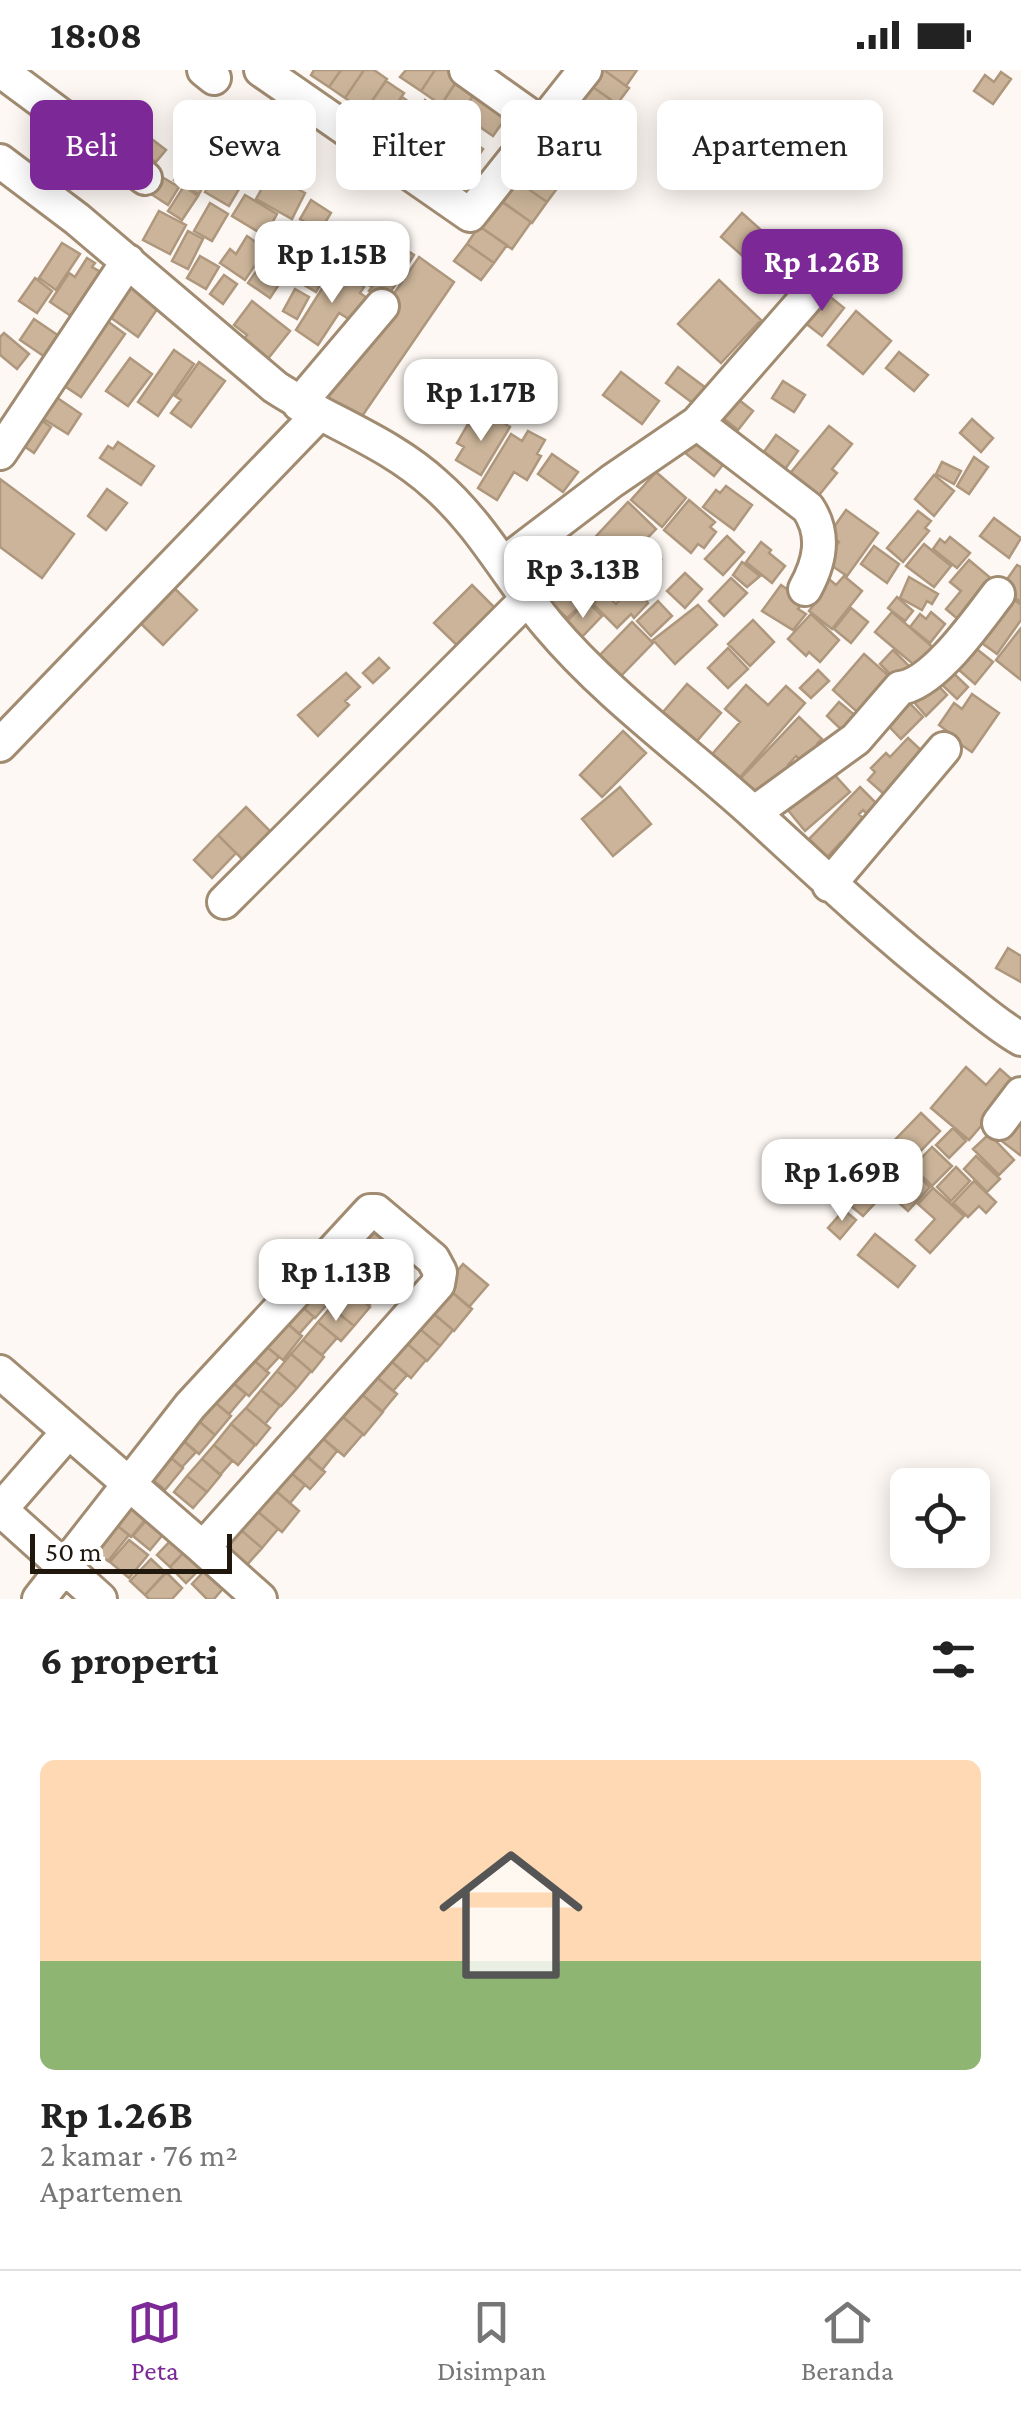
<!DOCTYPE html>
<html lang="id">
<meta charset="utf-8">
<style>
body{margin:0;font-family:"Crimson Pro",serif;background:#f2f2f2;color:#222;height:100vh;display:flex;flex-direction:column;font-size:38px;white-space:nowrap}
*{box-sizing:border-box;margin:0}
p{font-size:32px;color:#767676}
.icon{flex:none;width:55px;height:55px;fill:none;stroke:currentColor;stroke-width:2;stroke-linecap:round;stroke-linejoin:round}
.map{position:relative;height:1529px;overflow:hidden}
.drawer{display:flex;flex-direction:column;background:#fff;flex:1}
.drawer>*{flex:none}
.guide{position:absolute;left:30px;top:30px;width:962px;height:90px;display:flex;gap:20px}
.controls{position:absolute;left:890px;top:1398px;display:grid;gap:20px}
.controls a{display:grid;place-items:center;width:100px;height:100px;border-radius:15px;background:#fff;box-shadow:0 5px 25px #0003;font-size:50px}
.scale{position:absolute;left:30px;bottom:25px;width:202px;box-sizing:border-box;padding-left:10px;border:5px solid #20170d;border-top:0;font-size:28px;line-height:35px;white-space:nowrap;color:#20170d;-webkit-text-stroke:8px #fff;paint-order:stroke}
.price{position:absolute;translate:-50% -85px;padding:0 22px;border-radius:20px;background:#fff;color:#222;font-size:32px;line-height:65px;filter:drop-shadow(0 2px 5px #0008)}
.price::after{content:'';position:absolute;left:50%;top:60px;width:30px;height:22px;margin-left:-15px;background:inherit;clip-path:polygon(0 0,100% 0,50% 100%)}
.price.current{background:#7d2897;color:#fff}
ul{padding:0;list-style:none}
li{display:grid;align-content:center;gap:20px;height:530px;padding:0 40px}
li+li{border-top:2px solid #e0e0e0}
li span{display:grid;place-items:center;height:310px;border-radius:15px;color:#555}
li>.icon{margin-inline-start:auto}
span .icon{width:180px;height:180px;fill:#fffc;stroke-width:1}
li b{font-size:42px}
h2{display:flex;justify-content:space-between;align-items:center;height:120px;padding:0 40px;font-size:42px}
.tag{padding:0 35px;border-radius:15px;background:#fff;box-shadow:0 5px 25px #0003;font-size:35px;line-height:90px}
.tag.current{background:#7d2897;color:#fff}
.status{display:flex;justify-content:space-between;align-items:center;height:70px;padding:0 50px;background:#fff;direction:ltr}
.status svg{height:28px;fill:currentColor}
.tabs{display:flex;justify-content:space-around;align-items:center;height:140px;border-top:2px solid #e0e0e0;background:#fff;font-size:28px;color:#767676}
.tabs a{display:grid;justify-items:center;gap:5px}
.tabs .current{color:#7d2897}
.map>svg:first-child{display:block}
.building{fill:#cbb499;stroke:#ae977d;stroke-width:2.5}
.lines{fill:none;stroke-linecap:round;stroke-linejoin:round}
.minor-casing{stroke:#a18b71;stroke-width:38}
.minor{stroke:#fff;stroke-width:32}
</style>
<div class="status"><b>18:08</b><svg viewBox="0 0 49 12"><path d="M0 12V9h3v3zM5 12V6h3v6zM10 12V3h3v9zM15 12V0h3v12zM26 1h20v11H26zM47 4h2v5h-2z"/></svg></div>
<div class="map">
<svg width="1021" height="1529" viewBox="0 0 1021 1529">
<rect width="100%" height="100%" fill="#fdf8f3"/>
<!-- building -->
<path class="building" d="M 314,0 L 341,0 L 329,17 L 311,5 Z
M 341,0 L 364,0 L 345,28 L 329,17 Z
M 364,0 L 374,0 L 387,9 L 365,41 L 345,28 Z
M 406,0 L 435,0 L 421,21 L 400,7 Z
M 435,0 L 455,0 L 461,4 L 441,35 L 421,21 Z
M 596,0 L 604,0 L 629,18 L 617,34 L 587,13 Z
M 604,0 L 637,0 L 626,16 Z
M 1001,2 L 1011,9 L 993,34 L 974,21 L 985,5 L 994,12 Z
M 461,5 L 479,17 L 459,47 L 441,35 Z
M 386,11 L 404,23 L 383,54 L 365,41 Z
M 587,13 L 610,29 L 598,46 L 576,30 Z
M 474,24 L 507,46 L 493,66 L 461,44 Z
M 402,27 L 419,39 L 403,64 L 385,52 Z
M 425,30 L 450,47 L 427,80 L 403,64 Z
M 576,30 L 597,45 L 586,60 L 564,45 Z
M 564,45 L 585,60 L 576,73 L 555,58 Z
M 447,50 L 462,61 L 442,90 L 427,80 Z
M 554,59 L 579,77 L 566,95 L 541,78 Z
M 461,63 L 483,79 L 465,106 L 442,90 Z
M 153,70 L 166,80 L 156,92 L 151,89 L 146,95 L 137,89 Z
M 189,71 L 219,89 L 208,107 L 178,88 Z
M 540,79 L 562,95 L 554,108 L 531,92 Z
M 224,90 L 248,104 L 229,136 L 205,122 Z
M 531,92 L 561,113 L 547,132 L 517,111 Z
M 181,96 L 206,111 L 199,124 L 174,110 Z
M 270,104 L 305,123 L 292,149 L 256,129 Z
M 162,107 L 179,117 L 168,135 L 151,124 Z
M 517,111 L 547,132 L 532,153 L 503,132 Z
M 184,116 L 198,126 L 182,150 L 168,141 Z
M 245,125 L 277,144 L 265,166 L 232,146 Z
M 498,129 L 531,152 L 512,179 L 479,156 Z
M 311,130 L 331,143 L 320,161 L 300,149 Z
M 210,133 L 228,144 L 212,171 L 194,161 Z
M 159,141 L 186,155 L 170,184 L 143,170 Z
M 742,143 L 799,194 L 778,217 L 721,167 Z
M 479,156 L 507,175 L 494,193 L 467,174 Z
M 369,157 L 414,185 L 385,231 L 369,221 L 372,217 L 343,199 Z
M 188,161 L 203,169 L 188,199 L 172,191 Z
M 247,166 L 266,179 L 245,210 L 220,193 L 230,179 L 236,184 Z
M 62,173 L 80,184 L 56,220 L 39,208 Z
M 467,174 L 494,193 L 481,210 L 454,191 Z
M 316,175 L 336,187 L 316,222 L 299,212 L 303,205 L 290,197 L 296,187 L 306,193 Z
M 268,184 L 289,199 L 270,228 L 248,213 Z
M 200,186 L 219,197 L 206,219 L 187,208 Z
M 419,187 L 454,212 L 358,352 L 323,328 Z
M 87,188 L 95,193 L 92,197 L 106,205 L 77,250 L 50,232 L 69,203 L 75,207 Z
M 335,198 L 364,217 L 360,223 L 367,228 L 352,251 L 339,243 L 318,275 L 296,260 Z
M 224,205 L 237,214 L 223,234 L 210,224 Z
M 35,208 L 52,221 L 37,243 L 19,231 Z
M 719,210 L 761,250 L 721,293 L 678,254 Z
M 129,213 L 160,235 L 138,267 L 107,245 Z
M 295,219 L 309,227 L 297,249 L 283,241 Z
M 823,221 L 844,238 L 822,266 L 800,249 Z
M 252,231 L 290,261 L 263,295 L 239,275 L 247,265 L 234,255 Z
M 856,241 L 891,271 L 863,304 L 828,275 Z
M 99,245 L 125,264 L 81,327 L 60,313 Z
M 34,249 L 62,268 L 48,289 L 20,270 Z
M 4,263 L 29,284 L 17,299 L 0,285 L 0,267 Z
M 174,280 L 194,294 L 158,346 L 138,332 Z
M 899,282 L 928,305 L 914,321 L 886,298 Z
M 130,288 L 152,304 L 128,336 L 106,321 Z
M 199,292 L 225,311 L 191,357 L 171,343 L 181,330 L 175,326 Z
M 678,297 L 706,318 L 694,334 L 666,313 Z
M 621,302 L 659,331 L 642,354 L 603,325 Z
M 783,311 L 805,325 L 794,342 L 772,328 Z
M 729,322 L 753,341 L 738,360 L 713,340 Z
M 56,327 L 81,344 L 68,364 L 42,348 Z
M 32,344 L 51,357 L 34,383 L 15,370 Z
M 489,344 L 510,357 L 481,405 L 456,390 L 464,377 L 457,373 L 468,354 L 479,361 Z
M 972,349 L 993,368 L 981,382 L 960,363 Z
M 829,356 L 852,374 L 832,399 L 837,403 L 815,430 L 787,407 Z
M 528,361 L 545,370 L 537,384 L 541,386 L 527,410 L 514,402 L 497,430 L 478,418 L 511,364 L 522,371 Z
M 698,364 L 729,387 L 714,406 L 684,382 Z
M 776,365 L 798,381 L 778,409 L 756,393 Z
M 118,372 L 154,396 L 141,415 L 100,388 L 108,376 L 113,379 Z
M 552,384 L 578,402 L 563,422 L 538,404 Z
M 974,387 L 988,397 L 969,424 L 957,416 Z
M 942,392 L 961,401 L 954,414 L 936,404 Z
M 656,402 L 686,428 L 662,457 L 631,430 Z
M 934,405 L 954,421 L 934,446 L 915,429 Z
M 0,409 L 74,464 L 42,508 L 0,477 Z
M 726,416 L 752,435 L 734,460 L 703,437 L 716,420 L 720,423 Z
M 107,419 L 127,433 L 106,460 L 88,446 Z
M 689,430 L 715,452 L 710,457 L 716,462 L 704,478 L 698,474 L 691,483 L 664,460 Z
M 628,432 L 656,459 L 614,503 L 586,477 Z
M 846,440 L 878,463 L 847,506 L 825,491 L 839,472 L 829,464 Z
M 918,441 L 931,451 L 925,458 L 929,461 L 903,492 L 887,478 Z
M 994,448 L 1021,468 L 1009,488 L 980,466 Z
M 727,466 L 744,482 L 723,505 L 705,489 Z
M 950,467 L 970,483 L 957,498 L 933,479 L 940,469 L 945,473 Z
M 761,472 L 771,480 L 769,483 L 785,496 L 772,513 L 746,492 Z
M 924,474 L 951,496 L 934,517 L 906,496 Z
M 647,476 L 661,489 L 633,517 L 648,533 L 634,548 L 631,544 L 617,558 L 593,534 L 604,523 L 616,534 L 621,528 L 614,522 L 619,516 L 613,511 Z
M 874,476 L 899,494 L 887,513 L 861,494 Z
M 584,480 L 613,507 L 567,548 L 541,524 L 559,505 L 554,499 L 567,486 L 573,492 Z
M 969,490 L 1000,516 L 966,556 L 946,539 L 961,521 L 950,512 Z
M 742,492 L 760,506 L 747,517 L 733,505 Z
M 1017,495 L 1021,497 L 1021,532 L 1001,518 Z
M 685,503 L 702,519 L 685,538 L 667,521 Z
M 823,504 L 836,515 L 844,506 L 862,521 L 832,559 L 809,541 L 818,529 L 809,522 Z
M 909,507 L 938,524 L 932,534 L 927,531 L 922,540 L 900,528 Z
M 731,508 L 747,523 L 724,546 L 709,531 Z
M 170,514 L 197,540 L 163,575 L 136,549 Z
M 472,515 L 502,545 L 465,583 L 434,553 Z
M 781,515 L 804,531 L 798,539 L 806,544 L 793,560 L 762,541 Z
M 1004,522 L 1021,535 L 1021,550 L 997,584 L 972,566 Z
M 897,527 L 913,541 L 905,551 L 888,538 Z
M 587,531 L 602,546 L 579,570 L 563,555 Z
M 658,531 L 672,546 L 651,566 L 637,551 Z
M 698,535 L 717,555 L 675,594 L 653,570 Z
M 851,538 L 868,552 L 851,573 L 834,559 Z
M 892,542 L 936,580 L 919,599 L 875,562 Z
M 931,542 L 945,554 L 930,573 L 910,557 L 920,544 L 926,549 Z
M 811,544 L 839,570 L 820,592 L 809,582 L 806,586 L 788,569 Z
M 753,550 L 774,572 L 750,596 L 728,574 Z
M 632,552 L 653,573 L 619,608 L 598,587 Z
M 1021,558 L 1021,610 L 996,590 Z
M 968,572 L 993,592 L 975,614 L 951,593 Z
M 728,578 L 748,599 L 728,618 L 708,598 Z
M 893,580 L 914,601 L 901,615 L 880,594 Z
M 864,584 L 898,614 L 866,650 L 833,620 Z
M 379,588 L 389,598 L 373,613 L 363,603 Z
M 947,597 L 968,617 L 957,629 L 936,609 Z
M 818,600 L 829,611 L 811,628 L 800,618 Z
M 346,603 L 360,617 L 345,631 L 349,635 L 318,666 L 298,645 Z
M 934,611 L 947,625 L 926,646 L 913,631 Z
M 687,614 L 721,643 L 697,671 L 663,642 Z
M 746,615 L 768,635 L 786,616 L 805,633 L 735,713 L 708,689 L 740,652 L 725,639 Z
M 900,623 L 923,647 L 901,669 L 883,650 Z
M 972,624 L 999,643 L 972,682 L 945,664 L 947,661 L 939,655 L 954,633 L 962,639 Z
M 839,632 L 863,652 L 849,667 L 827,646 Z
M 799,647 L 822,669 L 817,674 L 822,679 L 806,696 L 796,686 L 788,695 L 795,702 L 758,725 L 740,709 Z
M 623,661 L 646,683 L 602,727 L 580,705 Z
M 908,668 L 925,684 L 885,725 L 868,710 L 875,702 L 871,698 L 886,683 L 890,687 Z
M 832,702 L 850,722 L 805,761 L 787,739 Z
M 620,717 L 651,754 L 613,786 L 582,749 Z
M 860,717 L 878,735 L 868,745 L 863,740 L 859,744 L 870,756 L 848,779 L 841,772 L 827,787 L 809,769 Z
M 246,737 L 273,764 L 245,792 L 218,765 Z
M 218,765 L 236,783 L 212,808 L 194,790 Z
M 1008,878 L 1021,886 L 1021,912 L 996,898 Z
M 966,997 L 986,1015 L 1000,999 L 1017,1014 L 969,1070 L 931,1038 Z
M 1021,1037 L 1021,1084 L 1020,1085 L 994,1065 Z
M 921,1043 L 940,1061 L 907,1095 L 888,1077 Z
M 953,1058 L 966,1071 L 949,1088 L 936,1075 Z
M 989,1064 L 1014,1090 L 999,1105 L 973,1079 Z
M 932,1077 L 952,1096 L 932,1116 L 913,1097 Z
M 883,1083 L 898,1100 L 875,1122 L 859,1105 Z
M 976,1086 L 1000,1109 L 987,1122 L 964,1099 Z
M 956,1097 L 970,1111 L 951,1131 L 937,1117 Z
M 912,1100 L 930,1117 L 908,1141 L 889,1124 Z
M 974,1111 L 996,1132 L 986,1143 L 979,1136 L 968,1147 L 953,1133 Z
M 858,1116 L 876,1132 L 863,1146 L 845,1131 Z
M 933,1118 L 964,1146 L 930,1183 L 916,1170 L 935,1149 L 918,1134 Z
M 844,1140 L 856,1150 L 840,1169 L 828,1158 Z
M 373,1144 L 396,1164 L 378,1185 L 355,1166 Z
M 875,1164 L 915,1196 L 898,1217 L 858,1185 Z
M 400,1166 L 420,1183 L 403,1203 L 383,1186 Z
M 343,1180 L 362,1196 L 346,1214 L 328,1198 Z
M 376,1190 L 396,1207 L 381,1224 L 362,1207 Z
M 463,1194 L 488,1215 L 469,1237 L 445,1216 Z
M 328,1198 L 346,1214 L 332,1231 L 313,1215 Z
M 358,1205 L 380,1223 L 369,1235 L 347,1217 Z
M 313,1215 L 331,1230 L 315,1248 L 298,1233 Z
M 445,1216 L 472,1239 L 454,1261 L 427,1238 Z
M 347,1217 L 370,1237 L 354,1256 L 331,1237 Z
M 296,1231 L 314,1247 L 299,1264 L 281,1248 Z
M 331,1237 L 354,1256 L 341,1271 L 318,1252 Z
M 427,1238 L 453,1260 L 440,1276 L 413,1253 Z
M 281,1248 L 302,1266 L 283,1290 L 261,1272 Z
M 318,1252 L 337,1268 L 322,1285 L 303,1270 Z
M 413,1253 L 440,1276 L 427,1291 L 401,1268 Z
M 401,1268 L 426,1290 L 411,1308 L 385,1286 Z
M 303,1270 L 324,1287 L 312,1302 L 291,1284 Z
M 261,1272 L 279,1287 L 266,1301 L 249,1286 Z
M 291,1284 L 311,1301 L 297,1318 L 277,1301 Z
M 247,1285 L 269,1303 L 249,1326 L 227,1308 Z
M 385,1286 L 407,1305 L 393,1321 L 372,1303 Z
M 277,1301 L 297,1318 L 281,1336 L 261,1320 Z
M 372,1303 L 397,1324 L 382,1342 L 357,1320 Z
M 227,1308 L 246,1324 L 229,1344 L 210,1328 Z
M 354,1318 L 383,1342 L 364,1365 L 335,1340 Z
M 261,1320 L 280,1336 L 265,1354 L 246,1338 Z
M 210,1328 L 231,1346 L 215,1365 L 194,1347 Z
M 246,1338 L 270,1358 L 256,1375 L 231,1354 Z
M 332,1338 L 363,1364 L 344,1386 L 313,1360 Z
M 194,1347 L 215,1365 L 199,1384 L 178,1366 Z
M 231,1354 L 255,1375 L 238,1395 L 214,1375 Z
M 313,1360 L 337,1381 L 322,1400 L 298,1379 Z
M 178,1366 L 196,1382 L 182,1397 L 164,1382 Z
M 214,1375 L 232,1391 L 220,1405 L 202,1389 Z
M 298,1379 L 325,1402 L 310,1419 L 283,1396 Z
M 164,1382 L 183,1398 L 165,1420 L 146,1404 Z
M 202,1389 L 221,1405 L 207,1422 L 187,1406 Z
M 283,1396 L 305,1415 L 290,1433 L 268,1414 Z
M 187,1406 L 207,1422 L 193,1438 L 174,1422 Z
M 268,1414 L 299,1441 L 282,1462 L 250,1435 Z
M 132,1431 L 149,1445 L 131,1467 L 114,1453 Z
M 250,1435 L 278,1459 L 262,1478 L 234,1454 Z
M 149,1447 L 166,1461 L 150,1480 L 133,1466 Z
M 114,1453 L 129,1465 L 108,1491 L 93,1479 Z
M 234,1454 L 262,1478 L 245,1497 L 217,1473 Z
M 174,1467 L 187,1479 L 170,1497 L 157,1485 Z
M 129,1470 L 148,1485 L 129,1508 L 110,1492 Z
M 188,1478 L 205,1494 L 186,1513 L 170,1497 Z
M 151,1489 L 166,1503 L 145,1525 L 130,1511 Z
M 209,1496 L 227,1514 L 214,1529 L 207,1529 L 192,1514 Z
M 166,1502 L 182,1518 L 172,1529 L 149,1529 L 145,1525 Z"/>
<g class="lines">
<defs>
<path id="minor" d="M 0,0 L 145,108
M 204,0 L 214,8
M 261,0 L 470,145 L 585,0
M 466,0 L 542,54
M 0,91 L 77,149 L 275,317 C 328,352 388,371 436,415 C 482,455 510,510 549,556 C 609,627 687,682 756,745 C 819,803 881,861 949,915 C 972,933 995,954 1021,969
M 299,334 L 382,236
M 697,353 L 808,438 C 826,465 820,492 805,519
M 0,383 L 128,191
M 503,494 L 612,411 L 697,353 L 808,226
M 0,675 L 319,344
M 754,743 L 856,669 L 900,618 C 934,614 977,551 998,524
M 829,815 L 944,679
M 224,832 L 528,528
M 999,1053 L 1021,1024
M 0,1302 L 203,1478 L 438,1214 L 440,1202 L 433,1189 L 376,1141 L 370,1141 L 190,1336 L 39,1529
M 0,1439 L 100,1529
M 1,1439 L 68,1362
M 203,1478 L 260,1529"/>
</defs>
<!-- minor casing -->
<use href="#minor" class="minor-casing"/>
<!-- minor -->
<use href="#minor" class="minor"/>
</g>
</svg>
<div class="controls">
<a><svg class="icon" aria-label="locate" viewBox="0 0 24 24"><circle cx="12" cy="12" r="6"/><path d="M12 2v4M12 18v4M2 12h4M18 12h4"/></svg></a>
</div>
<div class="scale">50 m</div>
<b class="price" style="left:332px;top:236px">Rp 1.15B</b>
<b class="price current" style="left:822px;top:244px">Rp 1.26B</b>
<b class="price" style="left:481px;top:374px">Rp 1.17B</b>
<b class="price" style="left:583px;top:551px">Rp 3.13B</b>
<b class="price" style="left:842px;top:1154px">Rp 1.69B</b>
<b class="price" style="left:336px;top:1254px">Rp 1.13B</b>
<div class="guide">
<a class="tag current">Beli</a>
<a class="tag">Sewa</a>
<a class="tag">Filter</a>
<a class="tag">Baru</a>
<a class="tag">Apartemen</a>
</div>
</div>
<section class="drawer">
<h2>6 properti<svg class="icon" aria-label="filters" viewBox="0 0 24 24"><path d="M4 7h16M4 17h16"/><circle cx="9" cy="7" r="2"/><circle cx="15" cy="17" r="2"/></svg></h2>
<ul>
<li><span style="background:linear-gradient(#ffd9b3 65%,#8fb573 0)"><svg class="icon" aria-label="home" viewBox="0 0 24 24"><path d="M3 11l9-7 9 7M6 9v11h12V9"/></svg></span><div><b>Rp 1.26B</b><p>2 kamar · 76 m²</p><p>Apartemen</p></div></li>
</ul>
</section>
<nav class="tabs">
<a class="current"><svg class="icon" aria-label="map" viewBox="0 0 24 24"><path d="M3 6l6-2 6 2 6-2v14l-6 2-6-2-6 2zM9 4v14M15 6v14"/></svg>Peta</a>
<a><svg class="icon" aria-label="saved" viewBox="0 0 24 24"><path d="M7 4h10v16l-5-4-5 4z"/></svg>Disimpan</a>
<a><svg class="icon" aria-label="home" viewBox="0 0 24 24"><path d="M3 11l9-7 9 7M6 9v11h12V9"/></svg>Beranda</a>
</nav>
